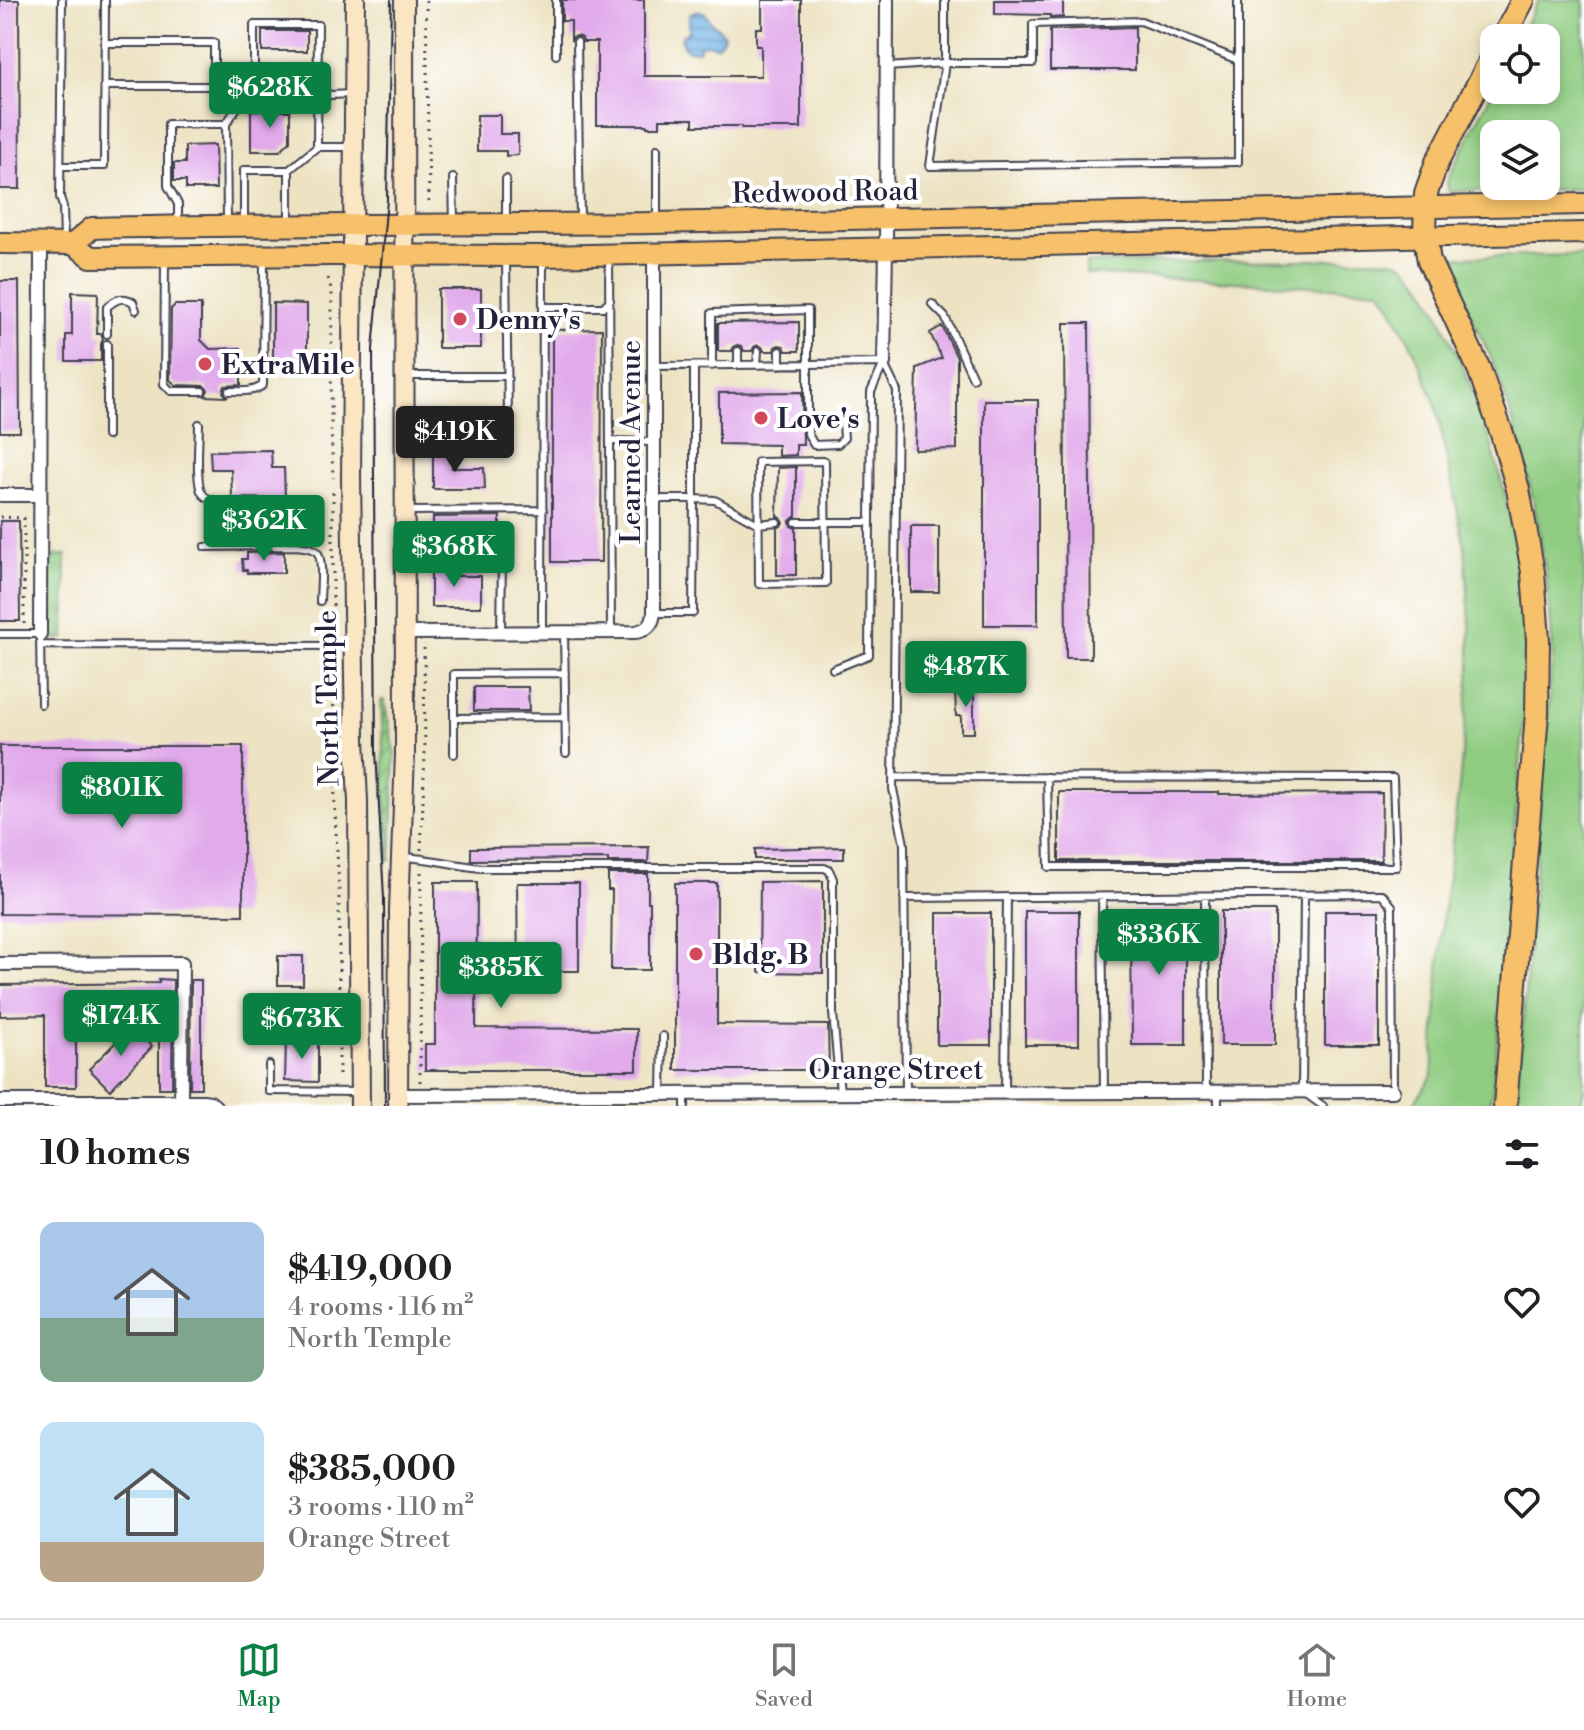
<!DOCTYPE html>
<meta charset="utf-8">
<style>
body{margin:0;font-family:"Libre Bodoni",serif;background:#f6f6f6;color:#202124;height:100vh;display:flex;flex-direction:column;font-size:30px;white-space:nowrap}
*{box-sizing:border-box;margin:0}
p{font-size:26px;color:#757577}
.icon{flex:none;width:44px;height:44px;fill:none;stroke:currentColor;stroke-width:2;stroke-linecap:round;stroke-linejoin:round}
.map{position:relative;height:1106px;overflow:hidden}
.drawer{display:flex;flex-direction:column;background:#fff;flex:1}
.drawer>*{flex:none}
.buttons{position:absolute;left:1480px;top:24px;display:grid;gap:16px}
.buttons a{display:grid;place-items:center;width:80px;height:80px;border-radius:16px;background:#fff;box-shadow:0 4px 12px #0003;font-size:40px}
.price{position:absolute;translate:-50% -68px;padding:0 18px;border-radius:8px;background:#0b8043;color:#fff;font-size:26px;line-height:52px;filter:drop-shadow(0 2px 4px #0008)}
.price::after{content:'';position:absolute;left:50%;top:48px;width:24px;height:18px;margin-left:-12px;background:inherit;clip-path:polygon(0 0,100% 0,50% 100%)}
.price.active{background:#222;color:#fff}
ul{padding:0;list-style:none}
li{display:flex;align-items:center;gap:24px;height:200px;padding:0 40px}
li span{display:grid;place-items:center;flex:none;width:224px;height:160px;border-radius:16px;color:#555}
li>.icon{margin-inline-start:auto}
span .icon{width:96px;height:96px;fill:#fffc;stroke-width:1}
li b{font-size:34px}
h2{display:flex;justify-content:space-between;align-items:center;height:96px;padding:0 40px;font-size:34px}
.tab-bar{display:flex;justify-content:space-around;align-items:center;height:112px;border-top:2px solid #e0e0e0;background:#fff;font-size:22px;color:#757577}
.tab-bar a{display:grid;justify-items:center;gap:4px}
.tab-bar .active{color:#0b8043}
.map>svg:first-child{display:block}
.grass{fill:#8fcc81;stroke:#58775e;stroke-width:2;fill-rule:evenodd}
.park{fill:url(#park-tufts);stroke:#58775e;stroke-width:2}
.garden{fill:url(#garden-furrows);stroke:#58775e;stroke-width:2}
.water{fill:url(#water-rules);stroke:#4a6b91;stroke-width:2}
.building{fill:#e1aaeb}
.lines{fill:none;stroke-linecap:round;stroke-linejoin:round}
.service-casing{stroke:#403f4f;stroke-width:10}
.minor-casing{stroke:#403f4f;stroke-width:16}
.secondary-casing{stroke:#403f4f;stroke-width:22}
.primary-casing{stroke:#403f4f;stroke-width:24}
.motorway-casing{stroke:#403f4f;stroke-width:26}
.path{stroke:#403f4f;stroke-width:3;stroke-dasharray:2 6;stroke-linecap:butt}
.service{stroke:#fff;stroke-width:6}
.minor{stroke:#fff;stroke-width:12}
.secondary{stroke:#fbe6c4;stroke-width:18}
.primary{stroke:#f6c16b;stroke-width:20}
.motorway{stroke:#f6c16b;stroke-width:22}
.tram{stroke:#22223b;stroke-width:2}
.poi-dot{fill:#d1495b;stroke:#fff;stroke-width:3}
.labels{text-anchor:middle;stroke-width:8;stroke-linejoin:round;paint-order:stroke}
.street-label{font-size:28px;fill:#22223b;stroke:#fff}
.poi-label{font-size:28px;font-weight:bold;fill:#22223b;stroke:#fff;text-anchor:start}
</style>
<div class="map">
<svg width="1584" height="1106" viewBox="0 0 1584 1106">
<defs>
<pattern id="park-tufts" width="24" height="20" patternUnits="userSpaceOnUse" patternTransform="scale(2)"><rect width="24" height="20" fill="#8fcc81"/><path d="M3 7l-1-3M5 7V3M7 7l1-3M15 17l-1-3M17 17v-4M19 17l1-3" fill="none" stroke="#7baf70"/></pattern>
<pattern id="garden-furrows" width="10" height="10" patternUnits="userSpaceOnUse" patternTransform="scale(2)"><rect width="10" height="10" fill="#8fcc81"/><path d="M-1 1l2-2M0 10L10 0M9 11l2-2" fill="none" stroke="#7baf70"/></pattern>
<pattern id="water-rules" width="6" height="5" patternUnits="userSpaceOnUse" patternTransform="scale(2)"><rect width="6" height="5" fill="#73b4e7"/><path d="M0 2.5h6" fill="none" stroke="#5e92bc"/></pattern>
</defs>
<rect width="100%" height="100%" fill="#fff"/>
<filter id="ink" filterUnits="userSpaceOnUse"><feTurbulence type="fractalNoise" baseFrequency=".0125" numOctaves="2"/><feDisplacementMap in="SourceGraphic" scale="16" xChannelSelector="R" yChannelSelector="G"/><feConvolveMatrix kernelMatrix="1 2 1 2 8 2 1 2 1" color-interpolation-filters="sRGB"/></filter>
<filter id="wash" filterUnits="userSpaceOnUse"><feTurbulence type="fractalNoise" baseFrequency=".006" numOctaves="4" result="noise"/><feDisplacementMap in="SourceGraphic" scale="32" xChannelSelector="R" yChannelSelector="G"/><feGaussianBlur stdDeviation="1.8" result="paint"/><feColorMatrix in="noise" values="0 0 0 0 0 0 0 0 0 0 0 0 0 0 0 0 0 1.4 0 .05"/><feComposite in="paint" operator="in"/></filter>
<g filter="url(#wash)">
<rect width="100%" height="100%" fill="#ede3c3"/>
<!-- grass -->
<path class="grass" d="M 1538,0 L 1584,0 L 1584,189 L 1448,191 L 1447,181 L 1494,88 L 1494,90 L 1546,90 L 1546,38 L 1519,38 ZM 1494,134 L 1546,134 L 1546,186 L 1494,186 Z
M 1584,255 L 1584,1091 L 1580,1106 L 1516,1106 L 1553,652 C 1547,553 1530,463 1496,370 C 1481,331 1456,298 1449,257 Z
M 1373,259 C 1380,260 1390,259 1397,261 C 1421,269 1443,323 1453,345 C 1500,447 1526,560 1526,673 C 1525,725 1518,777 1514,830 C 1508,918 1501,1006 1492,1095 L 1487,1106 L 1412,1106 L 1432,1076 L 1442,925 L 1459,786 L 1470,669 L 1470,624 L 1465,548 L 1436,406 L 1414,350 L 1389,303 L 1380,290 L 1086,274 L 1086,263 Z"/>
<!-- park -->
<path class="park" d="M 56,555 L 66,555 L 65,638 L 57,639 L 51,636 L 50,561 Z"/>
<!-- garden -->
<path class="garden" d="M 381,700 L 384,700 L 395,755 L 391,860 L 388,861 Z"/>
<!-- water -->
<path class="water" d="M 698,11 L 704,12 C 707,15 708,19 711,22 C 720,32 731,32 717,46 L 706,44 L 701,45 L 698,50 C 687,53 680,47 682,36 L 689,32 L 689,15 Z"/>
<g id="blocks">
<!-- building -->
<path class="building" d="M 0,0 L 19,0 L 20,189 L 0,189 Z
M 562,0 L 644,0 L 644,76 L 761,76 L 761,46 L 756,46 L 756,28 L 762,28 L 762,0 L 801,0 L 801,128 L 742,128 L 742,126 L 693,126 L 693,119 L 660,119 L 660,127 L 647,127 L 647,125 L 597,125 L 597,42 L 583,42 L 582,38 L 578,36 L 573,37 L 571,41 L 571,21 L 562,21 Z
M 995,0 L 1063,0 L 1063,17 L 1050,18 L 1050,15 L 995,14 Z
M 1135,27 L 1135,70 L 1050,70 L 1050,30 Z
M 262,31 L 307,31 L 307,51 L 262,51 Z
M 251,110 L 290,111 L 290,141 L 280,151 L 251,151 Z
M 477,115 L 500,115 L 500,134 L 518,134 L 518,155 L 506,156 L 506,151 L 477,151 Z
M 215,145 L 216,189 L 186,189 L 186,181 L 174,181 L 174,163 L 185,163 L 185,146 Z
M 0,281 L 19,281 L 20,432 L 0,432 Z
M 438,289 L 481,289 L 481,348 L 438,348 Z
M 72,292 L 98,293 L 97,334 L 101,334 L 103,339 L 101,344 L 101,361 L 66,361 L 66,335 L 72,335 Z
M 273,303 L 307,304 L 307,367 L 273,367 Z
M 175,305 L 201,305 L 201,340 L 210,349 L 241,348 L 241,385 L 225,386 L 223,392 L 227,397 L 205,396 L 208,390 L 204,386 L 176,385 L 170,380 L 171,309 Z
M 799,322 L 799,351 L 786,351 L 784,346 L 779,345 L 775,347 L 774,351 L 764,351 L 762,347 L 758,345 L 754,347 L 752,351 L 744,351 L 742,346 L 737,345 L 733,347 L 732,351 L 718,351 L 718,323 Z
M 1064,323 L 1089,323 L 1091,658 L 1066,658 Z
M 942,326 L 957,358 L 957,449 L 915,450 L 917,368 L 942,358 L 930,333 Z
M 602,329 L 601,562 L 552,562 L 552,330 Z
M 802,392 L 803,445 L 796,445 L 796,455 L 778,456 L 778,445 L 719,444 L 719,393 Z
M 984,400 L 1038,400 L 1038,625 L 984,625 Z
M 271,450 L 272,468 L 284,468 L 285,499 L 232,498 L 231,469 L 211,469 L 210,451 Z
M 433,452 L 452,452 L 452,468 L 484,468 L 485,489 L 433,489 Z
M 796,467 L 796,516 L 790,521 L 791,526 L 796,528 L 796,575 L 777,575 L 777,528 L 781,526 L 783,522 L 781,518 L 777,516 L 778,468 Z
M 500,516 L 500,552 L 433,551 L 433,517 Z
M 0,521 L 19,521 L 20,621 L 0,621 Z
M 911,526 L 939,526 L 939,592 L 911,592 Z
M 284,552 L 284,573 L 247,573 L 247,570 L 243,570 L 242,559 L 247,559 L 247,553 Z
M 431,563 L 449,563 L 449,576 L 481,576 L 481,607 L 431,607 Z
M 474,687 L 528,687 L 529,711 L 474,711 Z
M 955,688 L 974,688 L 974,733 L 961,733 L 961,716 L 956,716 Z
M 0,746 L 243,746 L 243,915 L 0,914 Z
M 1059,792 L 1219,792 L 1219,794 L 1382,793 L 1381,861 L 1059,861 Z
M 649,847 L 648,862 L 608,862 L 608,859 L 471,860 L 471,848 Z
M 844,847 L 844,859 L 755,859 L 755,849 Z
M 608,874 L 648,874 L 648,902 L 650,902 L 650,970 L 611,970 L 612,890 L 608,890 Z
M 823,881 L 823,973 L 759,972 L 760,882 Z
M 435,882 L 477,882 L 476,1028 L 637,1029 L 637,1070 L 425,1070 L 425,1044 L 435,1044 Z
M 517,883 L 579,883 L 579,971 L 538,971 L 538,974 L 518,974 Z
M 675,883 L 717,883 L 717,1024 L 828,1025 L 829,1070 L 675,1070 Z
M 1131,910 L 1186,910 L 1186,1045 L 1132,1045 Z
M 1025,911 L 1079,911 L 1079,1045 L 1025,1045 Z
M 1221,911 L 1275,911 L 1275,1045 L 1221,1045 Z
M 1325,911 L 1379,911 L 1379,1045 L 1325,1045 Z
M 937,913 L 991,913 L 991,1045 L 937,1045 Z
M 278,956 L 303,956 L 303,985 L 278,985 Z
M 159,979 L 173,980 L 172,1088 L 159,1088 L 159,1013 L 76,1015 L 76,1087 L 45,1087 L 45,1015 L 0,1016 L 0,985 L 159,983 Z
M 191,980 L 201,980 L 201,1088 L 190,1088 Z
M 132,1026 L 152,1047 L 110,1090 L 89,1069 Z
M 286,1040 L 318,1041 L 318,1082 L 285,1081 Z"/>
</g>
</g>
<g filter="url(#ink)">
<use href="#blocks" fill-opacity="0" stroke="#403f4f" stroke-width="2"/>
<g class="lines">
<defs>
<path id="service" d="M 62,0 L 60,197 L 63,207 L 64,240
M 556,0 L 556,55
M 945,0 L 945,63 L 930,166 L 1238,162 L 1238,0
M 577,42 L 580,220
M 887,67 L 945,63 L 1033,63 L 1033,24 L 1141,21 L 1238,60
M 104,86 L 214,86 L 214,43 L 104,43
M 317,147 L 349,147
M 657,149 L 657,219
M 61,166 L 104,166 L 105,0
M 289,170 L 289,222
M 453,178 L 454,223
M 506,179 L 506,219
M 227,222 L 226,124 L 254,83 L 305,83 L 330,95 L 353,94
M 244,222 L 244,170 L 289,170 L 317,147 L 318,25 L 254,25 L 254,83
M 178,223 L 178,204 L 168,186 L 168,124 L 226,124
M 609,257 L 611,633
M 165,261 L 164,384 L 171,391 L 202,391
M 932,304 L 945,317 L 973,378
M 544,307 L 603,307 L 610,300
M 107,334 L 107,307 C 116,299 123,296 133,302 L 136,310
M 107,344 L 107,436
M 738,351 L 738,365
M 884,364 L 897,391 L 893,789 L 904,844 L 906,1093
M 757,365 L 758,351
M 780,365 L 780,351
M 655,366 L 884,363
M 712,366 L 712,313 L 808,310 L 808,434 L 814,445 L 838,444 L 844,438 L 843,423
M 408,376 L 507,376
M 229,391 C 241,391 253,393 263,385 L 264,259
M 408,421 L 508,421 L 506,260
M 199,424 C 199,439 195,482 202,493 C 211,510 286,504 305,504
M 611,441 L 654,442
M 825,461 L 826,583 L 759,584 L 758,462 Z
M 654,499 L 694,499 L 694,366
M 406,511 L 543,510
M 796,522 L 870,522
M 205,547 L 297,546 C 304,547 312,547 317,552 C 324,559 320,591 320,601
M 408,557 L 502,558 L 501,633
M 654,613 L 693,613 L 694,499 L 715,500 L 758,524 L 777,522
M 542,632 L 543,260
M 564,633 L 566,753
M 0,634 L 40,634 L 41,704
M 40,645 L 350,646
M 833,669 L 869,655 L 871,392 L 884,363
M 454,718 L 565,717
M 454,754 L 454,674 L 565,673
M 893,777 L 1393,778 L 1396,867 L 1049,867 L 1047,777
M 402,857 C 429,858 454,865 481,868 L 824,868 L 829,870 L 833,879 L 833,1013 L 840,1093
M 1304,895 L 1302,1091 L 1323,1106
M 1205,896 L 1206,1092
M 1102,897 L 1104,1092
M 904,898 L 1382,894 L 1392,906 L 1393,1091
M 269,1065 L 269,1091 L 357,1092
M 1005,1092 L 1007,897
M 662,1094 L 663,1036
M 685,1094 L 685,1106
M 1218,1106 L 1218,1092"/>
<path id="minor" d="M 884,363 L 886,248 L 887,0
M 0,495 L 40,495
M 405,633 L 636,632 C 647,630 653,624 654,613 L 654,254
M 40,634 L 41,244
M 0,964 L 182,963 L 181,1101
M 398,1095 L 1393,1091
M 0,1101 L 203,1101 L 210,1102 L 215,1106"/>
<path id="secondary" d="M 355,0 L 351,479 L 355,739 L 358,801 L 360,1106
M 398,1106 L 399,909 L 405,754 L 404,0"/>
<path id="primary" d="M 0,243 L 73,244 L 91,257 L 331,255 L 543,256 L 1584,233
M 73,244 L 92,228 C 280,224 467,225 654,223 C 964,218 1274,208 1584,204"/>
<path id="motorway" d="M 1503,38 L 1523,0
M 1494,54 L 1437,162 L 1426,193 L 1425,237 L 1429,261 L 1479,369 L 1502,434 L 1518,489 L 1533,572 L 1538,640 L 1537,714 L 1505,1106"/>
</defs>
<!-- service casing -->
<use href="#service" class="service-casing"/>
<!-- minor casing -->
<use href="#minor" class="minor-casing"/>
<!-- secondary casing -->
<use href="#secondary" class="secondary-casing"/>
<!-- primary casing -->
<use href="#primary" class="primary-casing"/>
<!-- motorway casing -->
<use href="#motorway" class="motorway-casing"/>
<!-- path -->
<path class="path" d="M 426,0 L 429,201
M 328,278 L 332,292 L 331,428 L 333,478
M 0,517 L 24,518 L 24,625
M 333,638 L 333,489
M 333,657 L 335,812 L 339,891 L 339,1081
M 421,850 L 425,754 L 424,646
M 420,1082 L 421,870"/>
<!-- service -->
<use href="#service" class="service"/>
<!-- minor -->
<use href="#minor" class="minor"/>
<!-- secondary -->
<use href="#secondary" class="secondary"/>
<!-- primary -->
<use href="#primary" class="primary"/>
<!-- motorway -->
<use href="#motorway" class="motorway"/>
<!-- tram -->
<path class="tram" d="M 385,1106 L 384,898 L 376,751 L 373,349 L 387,200 L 391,0"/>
</g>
</g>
<!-- markers -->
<g class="poi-dot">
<circle cx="460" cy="319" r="8"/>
<circle cx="205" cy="364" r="8"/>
<circle cx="761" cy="418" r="8"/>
<circle cx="696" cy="954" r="8"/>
</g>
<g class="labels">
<!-- street labels -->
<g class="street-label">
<text transform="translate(825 191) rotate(-1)" y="10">Redwood Road</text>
<text transform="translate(630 442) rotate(-90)" y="10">Learned Avenue</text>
<text transform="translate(327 698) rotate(-91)" y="10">North Temple</text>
<text x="896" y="1079">Orange Street</text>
</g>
<!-- poi labels -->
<g class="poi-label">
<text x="476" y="329">Denny's</text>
<text x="221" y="374">ExtraMile</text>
<text x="777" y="428">Love's</text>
<text x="712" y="964">Bldg. B</text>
</g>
</g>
</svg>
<div class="buttons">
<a><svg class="icon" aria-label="locate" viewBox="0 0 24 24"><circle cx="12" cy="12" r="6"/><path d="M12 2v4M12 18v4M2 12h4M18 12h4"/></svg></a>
<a><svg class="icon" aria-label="layers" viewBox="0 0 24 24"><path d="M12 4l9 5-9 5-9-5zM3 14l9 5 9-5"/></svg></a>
</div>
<b class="price" style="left:270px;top:130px">$628K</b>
<b class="price active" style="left:455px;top:474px">$419K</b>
<b class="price" style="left:264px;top:563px">$362K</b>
<b class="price" style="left:454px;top:589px">$368K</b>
<b class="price" style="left:966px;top:709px">$487K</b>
<b class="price" style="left:122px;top:830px">$801K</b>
<b class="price" style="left:1159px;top:977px">$336K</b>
<b class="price" style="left:501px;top:1010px">$385K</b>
<b class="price" style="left:121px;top:1058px">$174K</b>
<b class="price" style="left:302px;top:1061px">$673K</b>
</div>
<section class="drawer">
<h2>10 homes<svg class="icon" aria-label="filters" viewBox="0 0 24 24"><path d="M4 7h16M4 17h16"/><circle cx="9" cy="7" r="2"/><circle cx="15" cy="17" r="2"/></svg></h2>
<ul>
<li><span style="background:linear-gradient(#a9c7e8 60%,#7fa58c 0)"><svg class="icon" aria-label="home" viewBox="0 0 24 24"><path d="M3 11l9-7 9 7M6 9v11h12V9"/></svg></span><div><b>$419,000</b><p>4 rooms · 116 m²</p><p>North Temple</p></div><svg class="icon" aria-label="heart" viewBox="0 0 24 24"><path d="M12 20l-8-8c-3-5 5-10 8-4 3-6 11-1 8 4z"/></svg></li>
<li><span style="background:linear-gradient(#bfe0f5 75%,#b9a48a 0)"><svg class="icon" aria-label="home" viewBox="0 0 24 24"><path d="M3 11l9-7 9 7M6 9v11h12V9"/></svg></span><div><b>$385,000</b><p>3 rooms · 110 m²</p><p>Orange Street</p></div><svg class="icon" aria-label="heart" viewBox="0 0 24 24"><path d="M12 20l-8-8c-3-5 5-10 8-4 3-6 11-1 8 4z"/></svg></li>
</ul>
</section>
<nav class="tab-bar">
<a class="active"><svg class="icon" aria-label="map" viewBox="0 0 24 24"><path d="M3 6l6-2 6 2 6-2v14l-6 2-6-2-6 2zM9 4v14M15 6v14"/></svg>Map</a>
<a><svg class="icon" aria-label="saved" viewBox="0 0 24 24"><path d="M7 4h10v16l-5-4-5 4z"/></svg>Saved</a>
<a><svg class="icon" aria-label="home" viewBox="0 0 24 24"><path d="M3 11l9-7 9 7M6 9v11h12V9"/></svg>Home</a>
</nav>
